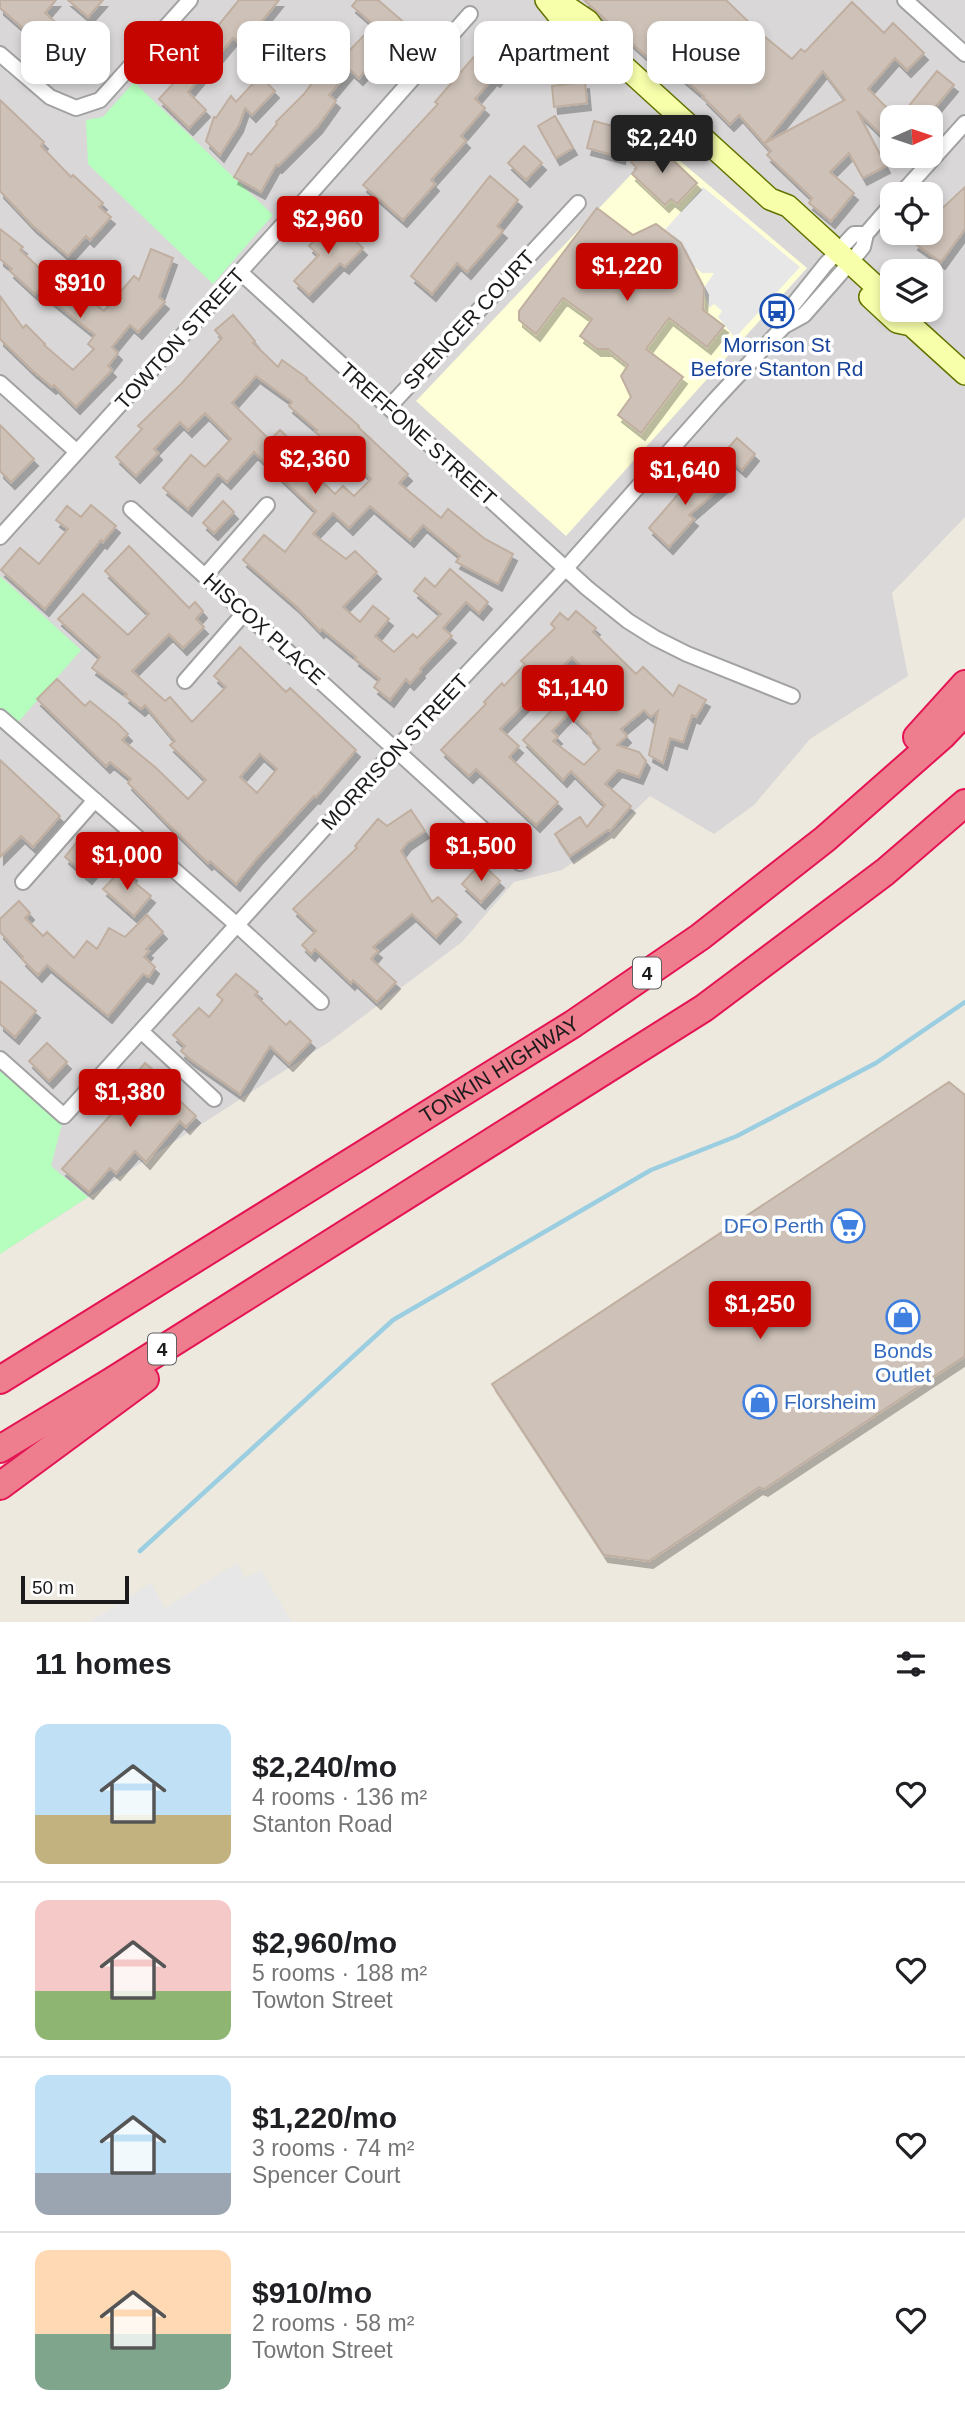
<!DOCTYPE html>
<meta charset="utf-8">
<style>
body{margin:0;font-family:Arial,sans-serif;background:#f2f2f2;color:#202124;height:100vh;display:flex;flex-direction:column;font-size:26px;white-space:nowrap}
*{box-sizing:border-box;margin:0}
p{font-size:23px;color:#757577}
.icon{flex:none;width:38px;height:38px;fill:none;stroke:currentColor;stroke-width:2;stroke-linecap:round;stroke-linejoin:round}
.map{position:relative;height:1622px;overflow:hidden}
.sheet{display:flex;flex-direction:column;background:#fff;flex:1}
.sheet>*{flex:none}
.banner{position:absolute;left:21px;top:21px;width:924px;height:63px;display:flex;gap:14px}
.needle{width:46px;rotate:87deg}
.fabs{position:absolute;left:880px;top:105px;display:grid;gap:14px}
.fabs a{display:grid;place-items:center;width:63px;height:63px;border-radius:14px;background:#fff;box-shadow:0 4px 10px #0003;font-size:35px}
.scale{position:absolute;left:21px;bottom:18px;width:108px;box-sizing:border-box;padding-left:7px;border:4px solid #1b1b1b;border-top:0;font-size:19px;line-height:24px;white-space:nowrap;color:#1b1b1b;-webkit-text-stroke:5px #fff;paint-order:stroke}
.price{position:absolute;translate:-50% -60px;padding:0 16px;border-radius:7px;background:#c50600;color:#fff;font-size:23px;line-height:46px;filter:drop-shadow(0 2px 4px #0008)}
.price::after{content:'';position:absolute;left:50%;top:42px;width:21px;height:16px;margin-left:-10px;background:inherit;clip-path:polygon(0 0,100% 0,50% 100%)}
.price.active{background:#222;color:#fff}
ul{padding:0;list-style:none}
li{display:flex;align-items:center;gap:21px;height:175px;padding:0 35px}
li+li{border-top:2px solid #e0e0e0}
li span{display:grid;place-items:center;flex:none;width:196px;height:140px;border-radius:14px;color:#555}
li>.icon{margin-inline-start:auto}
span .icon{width:84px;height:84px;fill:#fffc;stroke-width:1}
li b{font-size:30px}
h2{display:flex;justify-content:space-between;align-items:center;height:84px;padding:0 35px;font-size:30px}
.chip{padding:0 24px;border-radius:14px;background:#fff;box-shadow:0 4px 10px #0003;font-size:24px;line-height:63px}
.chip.active{background:#c50600;color:#fff}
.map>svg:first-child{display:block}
.residential{fill:#d9d7d7;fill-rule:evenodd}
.education{fill:#feffd6}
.park{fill:#b5febd}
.parking{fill:#e7e7e7}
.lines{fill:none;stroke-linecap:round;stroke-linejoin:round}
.stream{stroke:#9acee0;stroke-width:4.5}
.building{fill:#cec2b8;stroke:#c0afa0;stroke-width:2;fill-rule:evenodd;filter:url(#shadow)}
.street-casing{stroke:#a2a2a2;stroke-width:18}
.secondary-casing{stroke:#637300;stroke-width:24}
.highway-casing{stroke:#e41354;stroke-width:30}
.street{stroke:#fff;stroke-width:14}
.secondary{stroke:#f8ffab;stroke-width:21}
.highway{stroke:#ee7d8e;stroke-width:26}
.labels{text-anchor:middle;stroke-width:7;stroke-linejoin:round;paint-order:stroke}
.shield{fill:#fff;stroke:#5f5f5f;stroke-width:2}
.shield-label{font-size:19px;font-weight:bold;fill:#1b1b1b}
.street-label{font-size:21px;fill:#1b1b1b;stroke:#fff}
.transit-label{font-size:21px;fill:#164399;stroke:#fff}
.shop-label{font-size:21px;fill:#366cbe;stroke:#fff;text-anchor:end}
</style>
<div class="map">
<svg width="965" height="1622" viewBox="0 0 965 1622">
<defs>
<filter id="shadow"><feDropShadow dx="4" dy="7" stdDeviation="0" flood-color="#0004"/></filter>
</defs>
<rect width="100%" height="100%" fill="#eee9de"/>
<!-- residential -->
<path class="residential" d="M 0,0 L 965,0 L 965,517 L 892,593 L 908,676 L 810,739 L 754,805 L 714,834 L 650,796 L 601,843 L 562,870 L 514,882 L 462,942 L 329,1042 L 0,1254 ZM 892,117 L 931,117 L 931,156 L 892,156 ZM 892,194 L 931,194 L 931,233 L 892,233 ZM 892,271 L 931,271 L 931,310 L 892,310 Z"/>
<!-- education -->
<path class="education" d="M 660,144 L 807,268 L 566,536 L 416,401 Z"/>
<!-- park -->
<path class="park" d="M 134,82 L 273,215 L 213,284 L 88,164 L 86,120 L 103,117 Z
M 0,576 L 81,650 L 13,728 L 0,717 Z
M 0,1059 L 64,1116 L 51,1166 L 88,1197 L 0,1254 Z"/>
<!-- parking -->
<path class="parking" d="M 703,187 L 800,267 L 735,338 L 718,317 L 722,311 L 714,304 L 709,308 L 703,289 L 714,273 L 702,273 L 673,250 L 664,231 Z
M 237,1563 L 245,1578 L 261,1570 L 292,1622 L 90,1622 L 151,1583 L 165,1608 Z"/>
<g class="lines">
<!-- stream -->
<path class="stream" d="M 140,1551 L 393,1320 L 651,1170 L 737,1136 L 876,1063 L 965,1002"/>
</g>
<!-- building -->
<path class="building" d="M 0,0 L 56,0 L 45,13 L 95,56 L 78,76 L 0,8 Z
M 68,0 L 103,0 L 88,17 Z
M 239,0 L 279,0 L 258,26 L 261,29 L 246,48 L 233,38 L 188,92 L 206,110 L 189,128 L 159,99 L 183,73 L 176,67 L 203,34 L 208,38 Z
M 357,0 L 378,0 L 407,25 L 359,78 L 350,70 L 329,95 L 336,101 L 318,126 L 278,166 L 276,165 L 261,192 L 234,177 L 248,153 L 251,155 L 277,124 L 276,122 L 304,94 L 321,71 L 326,75 L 374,25 L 352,6 Z
M 584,0 L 726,0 L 759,32 L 792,59 L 801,49 L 805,52 L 852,2 L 884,33 L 893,23 L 924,53 L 907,70 L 895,58 L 868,89 L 892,113 L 892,145 L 857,111 L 886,166 L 863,178 L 849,153 L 830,172 L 854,193 L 831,221 L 809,203 L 812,198 L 767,155 L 771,151 L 739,115 L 730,124 L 703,97 L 704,96 L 659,58 L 654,63 ZM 823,71 L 845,100 L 765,143 Z
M 516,27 L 533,41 L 516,62 L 512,60 L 496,80 L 493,78 L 475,99 L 485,108 L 461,136 L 466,141 L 431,180 L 435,184 L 403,220 L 363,185 L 438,104 L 435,102 L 485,44 L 495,52 Z
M 937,71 L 954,85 L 927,117 L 900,117 Z
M 260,76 L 275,91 L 252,115 L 245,108 L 239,125 L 220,155 L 206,141 L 214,117 L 216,118 L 231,96 L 236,102 Z
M 585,82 L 587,103 L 554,107 L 552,86 Z
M 0,100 L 44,142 L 41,146 L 71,177 L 73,175 L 103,203 L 99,207 L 111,217 L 90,240 L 86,236 L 68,256 L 33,226 L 0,191 Z
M 555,116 L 573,148 L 556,158 L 538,126 Z
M 594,121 L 627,130 L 621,157 L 587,148 Z
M 652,140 L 697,183 L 677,204 L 671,199 L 665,205 L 632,174 L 637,168 L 631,162 Z
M 524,146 L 542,163 L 526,180 L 508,163 Z
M 490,176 L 518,200 L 497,226 L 503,231 L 467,272 L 457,263 L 432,294 L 411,276 Z
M 965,187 L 965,229 L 941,262 L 914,243 L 922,233 L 931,233 L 931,219 Z
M 597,208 L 633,235 L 656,224 L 681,243 L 704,288 L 703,310 L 724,326 L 707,347 L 669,318 L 646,349 L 683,377 L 641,433 L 618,415 L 631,397 L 621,376 L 628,365 L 608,349 L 597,349 L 580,336 L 592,319 L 563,298 L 536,334 L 519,320 L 519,311 Z
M 333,220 L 363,248 L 345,267 L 340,263 L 309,295 L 294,281 L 319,255 L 309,246 Z
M 0,229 L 23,247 L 20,250 L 64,291 L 70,284 L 104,311 L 134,276 L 139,280 L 151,249 L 173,258 L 159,297 L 165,302 L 138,332 L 130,325 L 112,347 L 118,353 L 108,366 L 112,370 L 76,407 L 54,385 L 52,387 L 32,370 L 0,339 L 0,296 L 23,328 L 26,325 L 45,344 L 44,345 L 73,370 L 94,349 L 88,344 L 95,335 L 39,290 L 35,294 L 10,271 L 12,269 L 0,259 Z
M 233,315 L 255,341 L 253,343 L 278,367 L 282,360 L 307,378 L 306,379 L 359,426 L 358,427 L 408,474 L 399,483 L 441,518 L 448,509 L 485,539 L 513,554 L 498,584 L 456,562 L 460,556 L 423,525 L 410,540 L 370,506 L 349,528 L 333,513 L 313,534 L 346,559 L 355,551 L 377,572 L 343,607 L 360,622 L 373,606 L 389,619 L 375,636 L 394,652 L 413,634 L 417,638 L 441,614 L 414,591 L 425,578 L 435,587 L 450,569 L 488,602 L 479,613 L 466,602 L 443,628 L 452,636 L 420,669 L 421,671 L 410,683 L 406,679 L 390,700 L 374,687 L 380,679 L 355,659 L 356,657 L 322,629 L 320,631 L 297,607 L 243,560 L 264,535 L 285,552 L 316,511 L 254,452 L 227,482 L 218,474 L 188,509 L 163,488 L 191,455 L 205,467 L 231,439 L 205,413 L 188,430 L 180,422 L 154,449 L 158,453 L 136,476 L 116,457 L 142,429 L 138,426 L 181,384 L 222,338 L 215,330 ZM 256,376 L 292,402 L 289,406 L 317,430 L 315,432 L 338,451 L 340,449 L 371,479 L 354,496 L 343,486 L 335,494 L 295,455 L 300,449 L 280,430 L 270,440 L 232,403 Z
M 0,425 L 34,459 L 11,482 L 0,471 Z
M 737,438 L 755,454 L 742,470 L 723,454 Z
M 707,468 L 723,486 L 689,515 L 694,519 L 669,547 L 649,528 L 681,491 Z
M 223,501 L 234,512 L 214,533 L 203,523 Z
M 91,505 L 116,526 L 103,542 L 101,540 L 45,609 L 1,570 L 20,548 L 39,564 L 68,529 L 56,520 L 67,506 L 81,517 Z
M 129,546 L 189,608 L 195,602 L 203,611 L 196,619 L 204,627 L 183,648 L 169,634 L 132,671 L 165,701 L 170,697 L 192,722 L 226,687 L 214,676 L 240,647 L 286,692 L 290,688 L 356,750 L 316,797 L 314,796 L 257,858 L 236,884 L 210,861 L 208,863 L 166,822 L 128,783 L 131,779 L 110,762 L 106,766 L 37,699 L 57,679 L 85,706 L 90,701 L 117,723 L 128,734 L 122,740 L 155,767 L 188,799 L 206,780 L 170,745 L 175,741 L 145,705 L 141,709 L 125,696 L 127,694 L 92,668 L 100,657 L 58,619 L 83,594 L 128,635 L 149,614 L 105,571 ZM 260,754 L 277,769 L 257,793 L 240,777 Z
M 576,611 L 596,628 L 593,632 L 636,674 L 643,667 L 673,696 L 679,685 L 706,700 L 696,717 L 692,715 L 683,742 L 670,738 L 663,763 L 649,755 L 658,711 L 651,717 L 644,710 L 621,729 L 627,736 L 617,745 L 639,752 L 646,761 L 639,777 L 618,770 L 605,784 L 631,806 L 610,831 L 608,830 L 570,856 L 555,834 L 580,817 L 587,827 L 605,805 L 571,771 L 563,780 L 523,740 L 554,708 L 537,692 L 500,729 L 519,746 L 509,757 L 558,802 L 536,825 L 476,769 L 469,776 L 441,750 L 486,704 L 484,702 L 502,683 L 504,686 L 525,664 L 521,661 L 555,628 L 551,624 L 560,613 L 568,620 ZM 572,657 L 588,673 L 572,689 L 556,673 ZM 569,713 L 591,734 L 589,735 L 600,749 L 584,765 L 553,741 L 558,737 L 552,731 Z
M 0,760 L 60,816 L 33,847 L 21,836 L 0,857 Z
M 411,810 L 425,831 L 407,843 L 401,851 L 432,902 L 438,897 L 457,915 L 436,937 L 412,914 L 373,947 L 378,951 L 371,959 L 396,982 L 377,1002 L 353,980 L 351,983 L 315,949 L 311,954 L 302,945 L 316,931 L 293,909 L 357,848 L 355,846 L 378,819 L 387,826 Z
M 81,837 L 95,848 L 100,842 L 110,850 L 88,877 L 65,857 Z
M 481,863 L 500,881 L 481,902 L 462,884 Z
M 125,866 L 133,874 L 129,878 L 151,896 L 134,916 L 103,889 Z
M 19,901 L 30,913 L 25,918 L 43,936 L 47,932 L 74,958 L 87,941 L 97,949 L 109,928 L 125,937 L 147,915 L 163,932 L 146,949 L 149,951 L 144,957 L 155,967 L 149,977 L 143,974 L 108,1016 L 47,965 L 38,975 L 22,959 L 23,957 L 0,932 L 0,919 Z
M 236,974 L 258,992 L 255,995 L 286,1025 L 290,1021 L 311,1041 L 289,1064 L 270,1046 L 240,1094 L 190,1059 L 181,1051 L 185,1046 L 173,1035 L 199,1008 L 209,1017 L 223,1000 L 217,995 Z
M 0,981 L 36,1011 L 15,1037 L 0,1024 Z
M 47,1043 L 67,1062 L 49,1081 L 29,1061 Z
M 145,1063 L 171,1085 L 167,1089 L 196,1116 L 186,1127 L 180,1121 L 146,1162 L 135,1151 L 116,1173 L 110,1168 L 89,1192 L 62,1169 L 126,1098 L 120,1093 Z
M 949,1082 L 965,1095 L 965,1356 L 764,1489 L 759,1487 L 649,1561 L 604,1555 L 492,1384 Z"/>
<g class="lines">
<defs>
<path id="street" d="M 905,0 L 965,54
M 0,54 L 50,97 L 76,108 L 100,100 L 190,0
M 901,194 L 965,123
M 240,272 L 587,588 L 628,621 L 655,638 L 687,654 L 792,696
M 784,326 L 789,310 L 825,265 L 854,234 L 866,234
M 0,383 L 77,452
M 389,407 L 578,203
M 131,509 L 520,863
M 0,537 L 287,220 L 470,14
M 205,576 L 267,505
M 185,681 L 245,612
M 0,717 L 237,925 L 321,1002
M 23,882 L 95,800
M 141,1031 L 214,1099
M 0,1059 L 64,1116 L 396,749 L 566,568 L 715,400 L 784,326 L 804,315 L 855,257 L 863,247 L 866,234 L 892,204"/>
<path id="secondary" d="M 546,0 L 571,31 L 606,53
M 557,0 L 588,21 L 614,57 L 770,199 L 788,206 L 892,301
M 870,297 L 897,322 L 911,325
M 906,314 L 911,325 L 965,374"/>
<g id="highway">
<path d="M 917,737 L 965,684"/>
<path id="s1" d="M 0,1380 L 573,1024 L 700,937 L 825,839 L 942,736 L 965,712"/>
<path d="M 0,1449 L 112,1381 L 704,1008 L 885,872 L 965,803"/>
<path d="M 0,1486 L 145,1379"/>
</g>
</defs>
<!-- street casing -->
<use href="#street" class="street-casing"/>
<!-- secondary casing -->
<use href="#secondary" class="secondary-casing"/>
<!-- highway casing -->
<use href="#highway" class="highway-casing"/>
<!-- street -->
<use href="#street" class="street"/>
<!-- secondary -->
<use href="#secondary" class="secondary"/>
<!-- highway -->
<use href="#highway" class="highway"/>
</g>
<!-- icons -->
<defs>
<symbol id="bus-ring" viewBox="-11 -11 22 22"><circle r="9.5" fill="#fff" stroke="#1a4fb4" stroke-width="1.5"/><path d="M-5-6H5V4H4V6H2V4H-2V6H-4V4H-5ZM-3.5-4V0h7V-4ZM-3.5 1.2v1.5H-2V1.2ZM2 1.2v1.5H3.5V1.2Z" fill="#1a4fb4"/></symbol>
<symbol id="supermarket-ring" viewBox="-11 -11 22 22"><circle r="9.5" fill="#fff" stroke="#3f7fe0" stroke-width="1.5"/><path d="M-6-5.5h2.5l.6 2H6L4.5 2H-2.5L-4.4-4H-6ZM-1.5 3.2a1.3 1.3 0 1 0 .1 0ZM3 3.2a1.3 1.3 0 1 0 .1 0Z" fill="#3f7fe0"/></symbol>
<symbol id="shop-ring" viewBox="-11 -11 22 22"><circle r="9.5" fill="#fff" stroke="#3f7fe0" stroke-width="1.5"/><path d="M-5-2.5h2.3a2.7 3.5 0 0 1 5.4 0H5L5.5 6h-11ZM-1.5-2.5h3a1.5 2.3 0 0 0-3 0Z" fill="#3f7fe0"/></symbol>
</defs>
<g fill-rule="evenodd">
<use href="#bus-ring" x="758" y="292" width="38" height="38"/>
<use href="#supermarket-ring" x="829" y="1207" width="38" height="38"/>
<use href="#shop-ring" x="884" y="1298" width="38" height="38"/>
<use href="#shop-ring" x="741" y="1383" width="38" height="38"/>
</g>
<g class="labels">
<!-- shield labels -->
<g class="shield">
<rect x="633" y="957.5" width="28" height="31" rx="5"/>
<rect x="148" y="1333.5" width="28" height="31" rx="5"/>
</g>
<g class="shield-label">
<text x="647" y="980">4</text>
<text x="162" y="1356">4</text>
</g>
<!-- street labels -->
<g class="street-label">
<text transform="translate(469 320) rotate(-47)" y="7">SPENCER COURT</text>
<text transform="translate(180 339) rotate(-48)" y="7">TOWTON STREET</text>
<text transform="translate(418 434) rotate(42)" y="7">TREFFONE STREET</text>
<text transform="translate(264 629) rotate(42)" y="7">HISCOX PLACE</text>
<text transform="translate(395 752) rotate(-47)" y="7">MORRISON STREET</text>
<text dy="7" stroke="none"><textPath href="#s1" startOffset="588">TONKIN HIGHWAY</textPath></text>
</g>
<!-- transit labels -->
<g class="transit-label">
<text x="777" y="352">Morrison St<tspan x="777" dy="24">Before Stanton Rd</tspan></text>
</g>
<!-- shop labels -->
<g class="shop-label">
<text x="824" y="1233">DFO Perth</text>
<text x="903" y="1358" text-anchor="middle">Bonds<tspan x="903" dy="24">Outlet</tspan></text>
<text x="784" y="1409" text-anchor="start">Florsheim</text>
</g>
</g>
</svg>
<div class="fabs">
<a><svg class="needle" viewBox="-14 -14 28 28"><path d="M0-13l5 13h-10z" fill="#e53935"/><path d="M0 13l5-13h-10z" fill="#757577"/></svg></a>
<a><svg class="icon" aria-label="locate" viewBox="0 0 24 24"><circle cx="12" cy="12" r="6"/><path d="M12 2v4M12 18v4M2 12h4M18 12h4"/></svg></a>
<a><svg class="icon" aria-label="layers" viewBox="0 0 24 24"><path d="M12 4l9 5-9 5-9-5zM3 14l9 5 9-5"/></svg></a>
</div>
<div class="scale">50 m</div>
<b class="price active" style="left:662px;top:175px">$2,240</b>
<b class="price" style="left:328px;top:256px">$2,960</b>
<b class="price" style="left:627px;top:303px">$1,220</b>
<b class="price" style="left:80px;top:320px">$910</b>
<b class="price" style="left:315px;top:496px">$2,360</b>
<b class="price" style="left:685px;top:507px">$1,640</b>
<b class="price" style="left:573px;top:725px">$1,140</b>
<b class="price" style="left:481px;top:883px">$1,500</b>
<b class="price" style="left:127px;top:892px">$1,000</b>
<b class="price" style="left:130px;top:1129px">$1,380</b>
<b class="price" style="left:760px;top:1341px">$1,250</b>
<div class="banner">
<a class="chip">Buy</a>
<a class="chip active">Rent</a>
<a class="chip">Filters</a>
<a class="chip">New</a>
<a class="chip">Apartment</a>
<a class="chip">House</a>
</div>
</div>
<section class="sheet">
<h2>11 homes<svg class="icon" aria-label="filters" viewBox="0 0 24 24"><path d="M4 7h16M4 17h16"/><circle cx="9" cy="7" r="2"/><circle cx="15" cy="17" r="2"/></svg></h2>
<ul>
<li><span style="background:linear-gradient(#bfe0f5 65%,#c2b280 0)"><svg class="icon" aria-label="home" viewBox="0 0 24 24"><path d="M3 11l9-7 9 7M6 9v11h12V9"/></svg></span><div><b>$2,240/mo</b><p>4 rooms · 136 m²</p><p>Stanton Road</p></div><svg class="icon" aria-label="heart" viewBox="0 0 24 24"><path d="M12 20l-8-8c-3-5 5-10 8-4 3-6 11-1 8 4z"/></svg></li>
<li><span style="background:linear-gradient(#f6c9c9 65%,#8fb573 0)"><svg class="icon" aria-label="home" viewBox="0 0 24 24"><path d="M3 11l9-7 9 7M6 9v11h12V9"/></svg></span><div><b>$2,960/mo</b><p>5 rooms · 188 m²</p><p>Towton Street</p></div><svg class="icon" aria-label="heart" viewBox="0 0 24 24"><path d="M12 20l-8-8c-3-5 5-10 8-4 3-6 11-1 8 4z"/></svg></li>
<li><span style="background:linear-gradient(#bfe0f5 70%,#9aa5b1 0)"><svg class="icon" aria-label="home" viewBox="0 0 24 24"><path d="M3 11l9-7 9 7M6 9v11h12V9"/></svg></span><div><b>$1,220/mo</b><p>3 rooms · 74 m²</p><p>Spencer Court</p></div><svg class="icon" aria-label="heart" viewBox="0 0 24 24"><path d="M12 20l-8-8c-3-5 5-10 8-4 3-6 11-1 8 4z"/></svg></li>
<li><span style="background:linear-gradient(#ffd9b3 60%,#7fa58c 0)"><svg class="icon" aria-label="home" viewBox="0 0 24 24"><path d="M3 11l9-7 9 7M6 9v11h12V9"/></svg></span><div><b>$910/mo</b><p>2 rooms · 58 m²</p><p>Towton Street</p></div><svg class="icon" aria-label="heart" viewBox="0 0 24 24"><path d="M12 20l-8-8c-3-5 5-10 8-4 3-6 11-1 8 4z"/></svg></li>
</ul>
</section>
